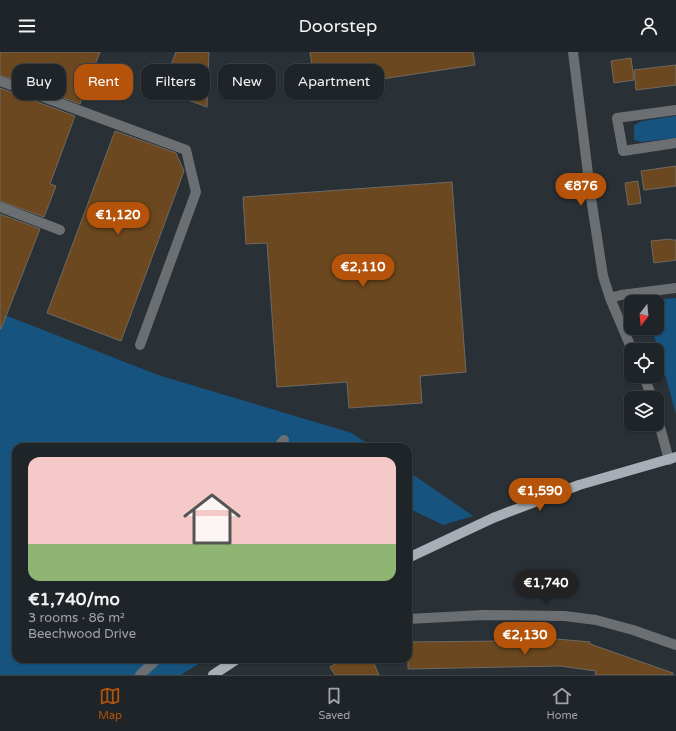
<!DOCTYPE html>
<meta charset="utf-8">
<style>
body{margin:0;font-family:"Varela Round",sans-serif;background:#272c30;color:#f1f3f6;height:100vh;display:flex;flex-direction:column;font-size:15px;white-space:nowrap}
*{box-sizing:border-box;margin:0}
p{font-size:13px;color:#a1a4a8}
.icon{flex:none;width:22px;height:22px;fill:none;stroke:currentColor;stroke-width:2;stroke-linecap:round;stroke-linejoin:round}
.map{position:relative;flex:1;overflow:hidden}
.drawer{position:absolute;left:12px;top:391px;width:400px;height:220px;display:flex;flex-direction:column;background:#1f2428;border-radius:12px;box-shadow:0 1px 3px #0004,0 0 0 1px #3c4145}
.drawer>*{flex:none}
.top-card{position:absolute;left:12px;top:12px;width:400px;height:36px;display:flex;gap:8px}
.needle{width:26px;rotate:196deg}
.tools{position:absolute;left:624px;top:243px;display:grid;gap:8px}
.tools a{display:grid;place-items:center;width:40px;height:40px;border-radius:8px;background:#1f2428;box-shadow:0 1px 3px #0004,0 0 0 1px #3c4145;font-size:20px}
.price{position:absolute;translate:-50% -34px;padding:0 9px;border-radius:14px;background:#b45309;color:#fff;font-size:13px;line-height:26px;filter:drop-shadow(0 1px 2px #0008)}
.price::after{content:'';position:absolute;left:50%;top:24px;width:12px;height:9px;margin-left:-6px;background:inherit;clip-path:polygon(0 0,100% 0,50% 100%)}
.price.active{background:#222;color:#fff}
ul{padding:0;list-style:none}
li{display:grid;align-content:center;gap:8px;height:212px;padding:0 16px}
li span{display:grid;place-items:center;height:124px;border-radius:12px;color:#555}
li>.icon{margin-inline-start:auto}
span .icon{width:72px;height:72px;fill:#fffc;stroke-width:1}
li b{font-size:17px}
.tag{padding:0 14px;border-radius:12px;background:#1f2428;box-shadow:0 1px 3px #0004,0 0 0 1px #3c4145;font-size:14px;line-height:36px}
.tag.active{background:#b45309;color:#fff}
header{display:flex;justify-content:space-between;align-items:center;height:52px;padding:0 16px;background:#1f2428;font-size:18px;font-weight:600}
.dock{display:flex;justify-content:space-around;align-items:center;height:56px;border-top:1px solid #3c4145;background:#1f2428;font-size:11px;color:#a1a4a8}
.dock a{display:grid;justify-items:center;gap:2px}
.dock .active{color:#b45309}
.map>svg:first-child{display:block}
.green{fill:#16537e}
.building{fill:#6b481f;stroke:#706962}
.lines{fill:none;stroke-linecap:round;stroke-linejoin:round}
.minor{stroke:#6c6f72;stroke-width:10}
.major{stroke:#a7aeb5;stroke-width:10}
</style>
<header><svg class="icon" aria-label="menu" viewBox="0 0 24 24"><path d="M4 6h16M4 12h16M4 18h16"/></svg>Doorstep<svg class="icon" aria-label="person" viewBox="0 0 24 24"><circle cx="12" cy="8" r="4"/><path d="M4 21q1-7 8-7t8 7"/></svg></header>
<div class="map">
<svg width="676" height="623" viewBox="0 0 676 623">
<rect width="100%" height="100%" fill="#293036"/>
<!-- green -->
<path class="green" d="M 676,64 L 676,86 L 641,90 L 634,88 L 634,73 L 642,69 Z
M 676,246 L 676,362 L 652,276 L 657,276 L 657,250 L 645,250 L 645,248 Z
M 0,261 L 158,323 L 352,381 L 372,395 L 16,395 L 16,607 L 206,607 L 181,623 L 0,623 Z
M 408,419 L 473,464 L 443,473 L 408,456 Z"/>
<!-- building -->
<path class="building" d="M 0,0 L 100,0 L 80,52 L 0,23 Z
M 176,0 L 209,0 L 207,55 L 161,38 Z
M 310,0 L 473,0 L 475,13 L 315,37 Z
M 631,6 L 634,28 L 614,31 L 611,9 Z
M 676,13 L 676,33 L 636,38 L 634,18 Z
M 0,36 L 75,64 L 50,132 L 56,134 L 44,165 L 0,149 Z
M 115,79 L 176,101 L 184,119 L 121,289 L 47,261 Z
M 676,114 L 676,134 L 644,138 L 641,119 Z
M 638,129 L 641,151 L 628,153 L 625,131 Z
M 452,130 L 466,320 L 420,324 L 422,351 L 349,356 L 347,330 L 277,335 L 267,191 L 246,192 L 243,145 Z
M 0,162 L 40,177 L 1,277 L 0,277 Z
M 671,187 L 672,188 L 676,188 L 676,208 L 654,211 L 651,189 Z
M 502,587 L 557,587 L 590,590 L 590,592 L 673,621 L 673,623 L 595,623 L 596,619 L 560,614 L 408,617 L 408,590 L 502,589 Z
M 344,607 L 372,607 L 379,623 L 335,623 L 330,615 Z"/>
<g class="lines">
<!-- minor -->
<path class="minor" d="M 573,0 L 591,146 L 603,224 L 610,246 L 632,298
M 0,29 L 186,98 L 196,140 L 140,293
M 676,58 L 617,66 L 623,99 L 676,91
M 0,155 L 60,178
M 610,246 L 621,243 L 676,236
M 644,324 L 652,346
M 657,364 L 669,408
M 278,395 L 284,388
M 408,567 L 483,563 L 565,564 L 596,568 L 633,578 L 676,593
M 140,623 L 157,607"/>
<!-- major -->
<path class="major" d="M 408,506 L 493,466 L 579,433 L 676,405
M 213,623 L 237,607"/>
</g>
</svg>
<div class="tools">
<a><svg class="needle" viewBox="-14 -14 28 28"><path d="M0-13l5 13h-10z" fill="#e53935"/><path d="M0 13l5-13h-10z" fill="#a1a4a8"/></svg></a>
<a><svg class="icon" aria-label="locate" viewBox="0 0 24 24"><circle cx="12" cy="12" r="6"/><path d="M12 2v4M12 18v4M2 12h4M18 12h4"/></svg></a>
<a><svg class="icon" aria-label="layers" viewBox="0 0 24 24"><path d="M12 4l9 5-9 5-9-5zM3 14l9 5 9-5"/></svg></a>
</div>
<b class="price" style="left:581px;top:155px">€876</b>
<b class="price" style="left:118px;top:184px">€1,120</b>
<b class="price" style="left:363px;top:236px">€2,110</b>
<b class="price" style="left:540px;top:460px">€1,590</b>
<b class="price active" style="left:546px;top:552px">€1,740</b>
<b class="price" style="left:525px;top:604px">€2,130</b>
<div class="top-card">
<a class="tag">Buy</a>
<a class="tag active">Rent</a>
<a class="tag">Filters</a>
<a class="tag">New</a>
<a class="tag">Apartment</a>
</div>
<section class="drawer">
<ul>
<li><span style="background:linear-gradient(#f6c9c9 70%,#8fb573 0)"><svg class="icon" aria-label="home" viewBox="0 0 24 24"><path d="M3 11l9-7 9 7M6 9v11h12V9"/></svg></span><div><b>€1,740/mo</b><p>3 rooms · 86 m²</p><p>Beechwood Drive</p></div></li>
</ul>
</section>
</div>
<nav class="dock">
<a class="active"><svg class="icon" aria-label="map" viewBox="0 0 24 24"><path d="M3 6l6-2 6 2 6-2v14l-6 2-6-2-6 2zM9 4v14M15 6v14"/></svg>Map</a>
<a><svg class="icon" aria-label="saved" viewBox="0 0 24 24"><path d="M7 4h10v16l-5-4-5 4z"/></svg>Saved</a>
<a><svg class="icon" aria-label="home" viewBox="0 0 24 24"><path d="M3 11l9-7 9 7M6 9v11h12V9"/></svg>Home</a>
</nav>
